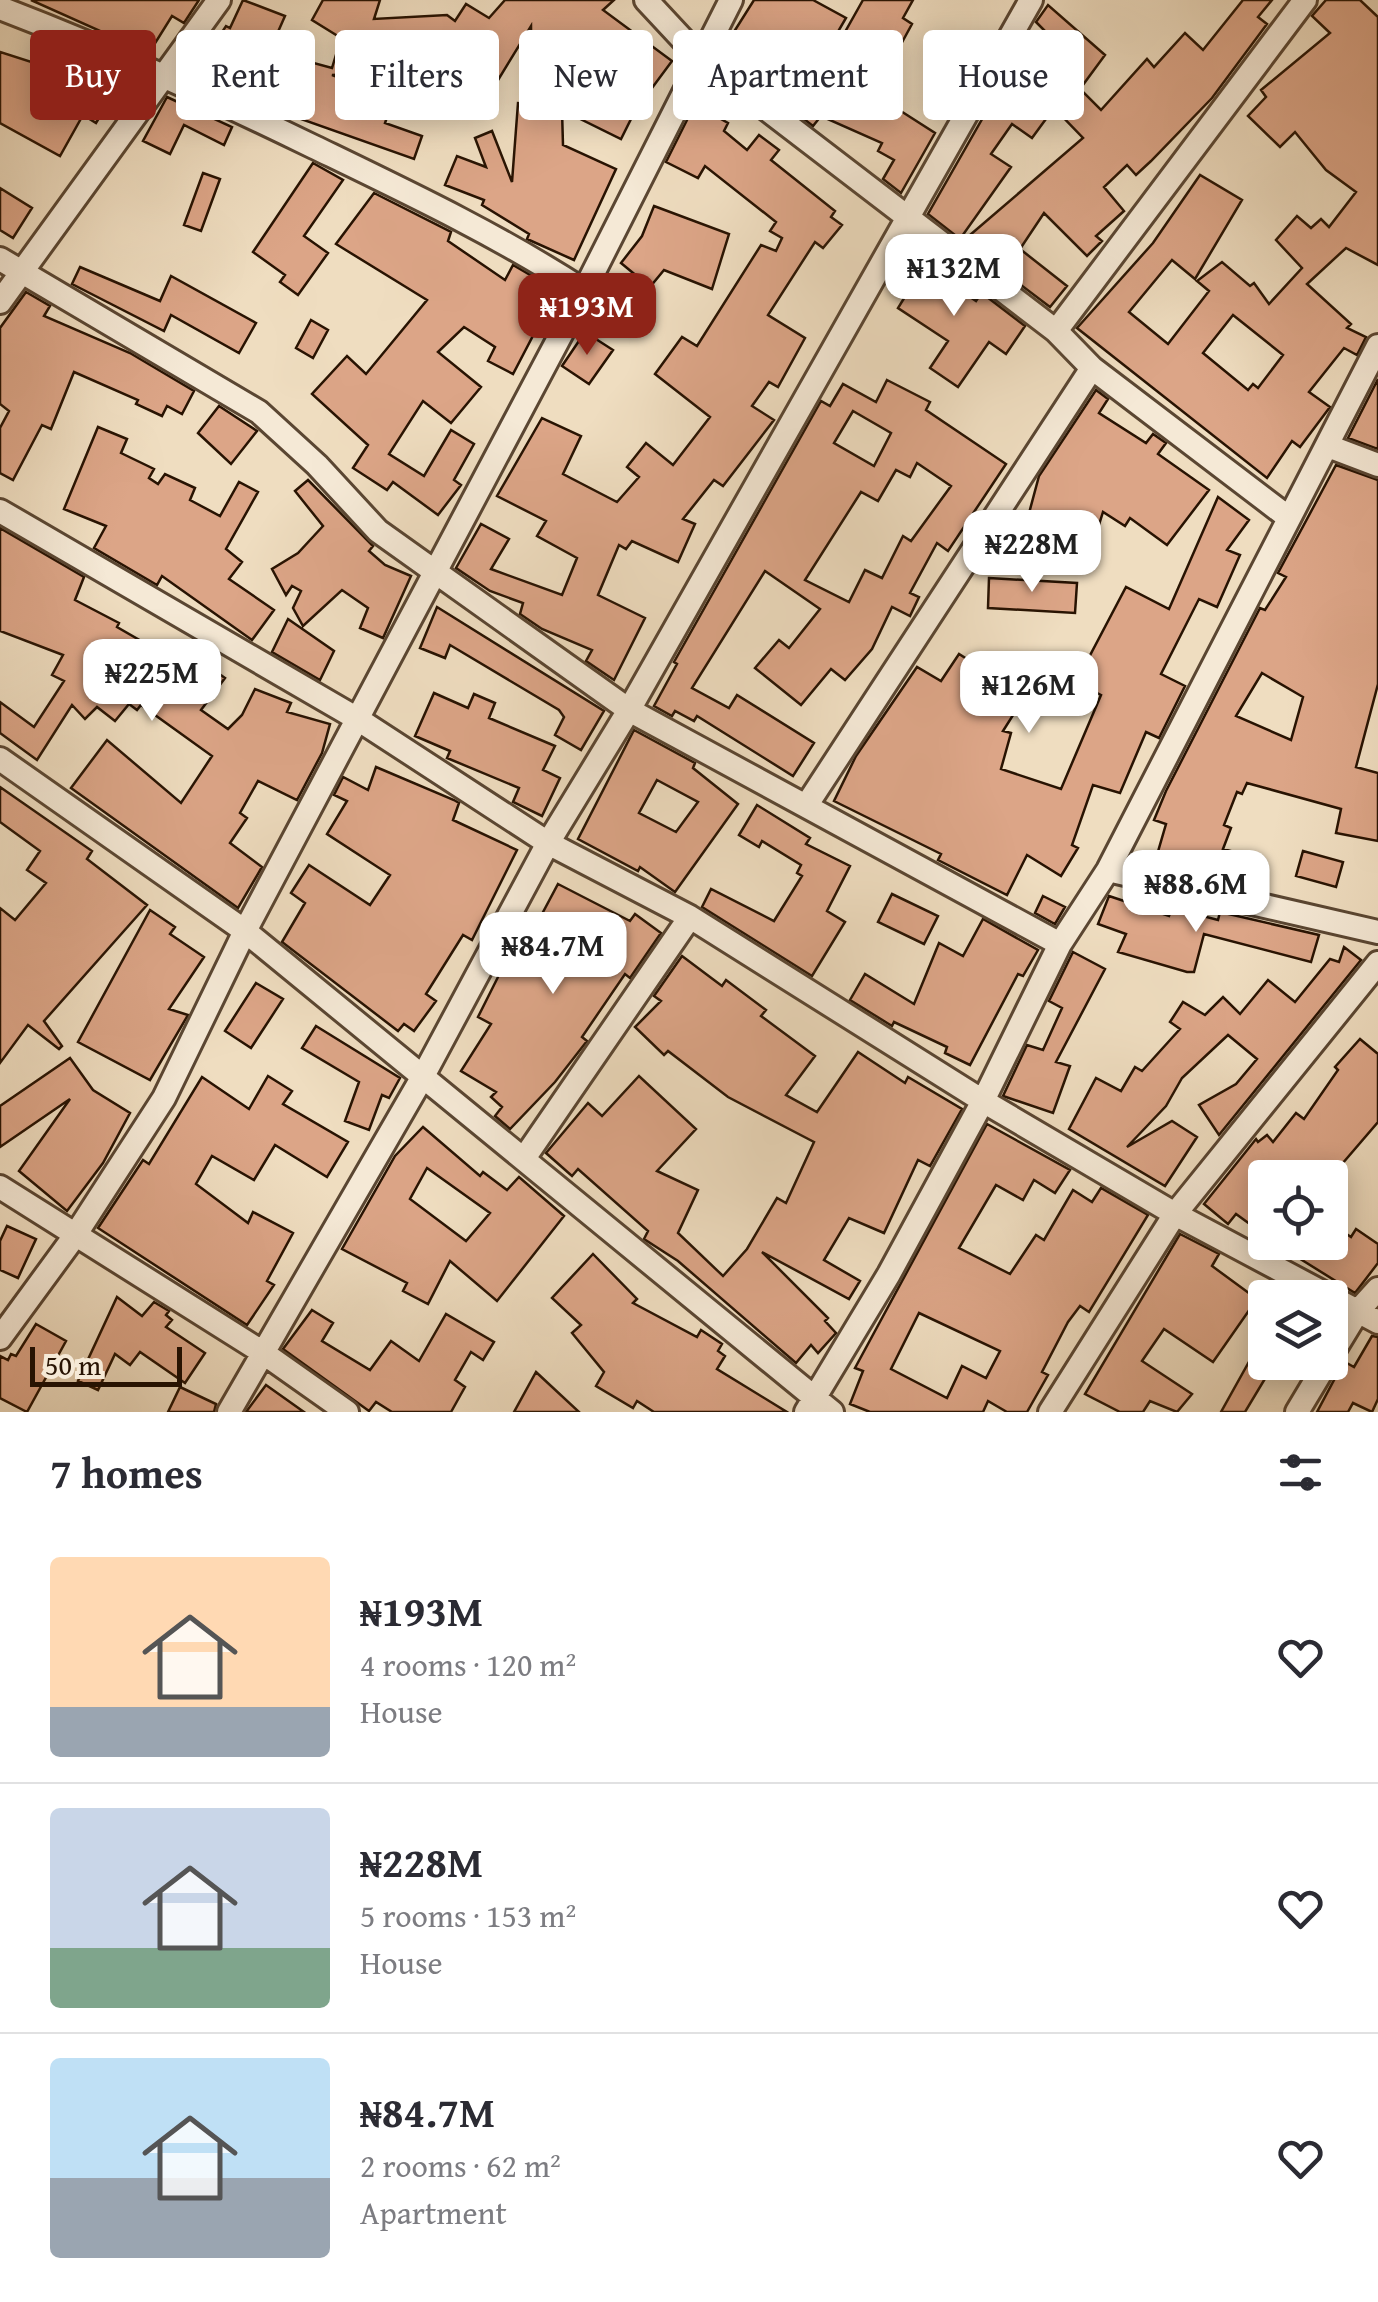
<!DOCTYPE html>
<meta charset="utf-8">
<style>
body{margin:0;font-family:"Gentium Book Plus",serif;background:#f7f7f7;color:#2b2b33;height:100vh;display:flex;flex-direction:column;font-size:38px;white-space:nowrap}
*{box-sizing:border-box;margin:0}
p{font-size:32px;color:#7c7c81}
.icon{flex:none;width:55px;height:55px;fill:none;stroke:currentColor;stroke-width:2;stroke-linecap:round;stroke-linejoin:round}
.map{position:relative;height:1412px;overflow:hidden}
.side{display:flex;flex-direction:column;background:#fff;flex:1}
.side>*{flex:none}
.banner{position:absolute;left:30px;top:30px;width:1320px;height:90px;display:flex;gap:20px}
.buttons{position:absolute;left:1248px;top:1160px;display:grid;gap:20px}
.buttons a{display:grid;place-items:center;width:100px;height:100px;border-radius:10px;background:#fff;box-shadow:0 5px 25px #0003;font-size:50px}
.scale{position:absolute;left:30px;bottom:25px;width:152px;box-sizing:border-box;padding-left:10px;border:5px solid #281302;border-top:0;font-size:28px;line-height:35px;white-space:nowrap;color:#281302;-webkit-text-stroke:8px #f5e9d6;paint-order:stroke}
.price{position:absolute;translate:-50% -85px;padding:0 22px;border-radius:20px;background:#fff;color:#222;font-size:32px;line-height:65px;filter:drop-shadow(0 2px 5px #0008)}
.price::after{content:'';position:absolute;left:50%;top:60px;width:30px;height:22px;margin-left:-15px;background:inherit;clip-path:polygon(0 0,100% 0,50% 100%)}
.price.active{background:#8f2418;color:#fff}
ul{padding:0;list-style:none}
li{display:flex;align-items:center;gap:30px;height:250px;padding:0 50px}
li+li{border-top:2px solid #e1e1e2}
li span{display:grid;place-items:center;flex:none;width:280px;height:200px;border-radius:10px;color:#555}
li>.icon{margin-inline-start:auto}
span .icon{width:120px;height:120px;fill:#fffc;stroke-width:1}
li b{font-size:42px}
h2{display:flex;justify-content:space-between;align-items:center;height:120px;padding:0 50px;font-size:42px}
.chip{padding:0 35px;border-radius:10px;background:#fff;box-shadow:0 5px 25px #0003;font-size:35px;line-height:90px}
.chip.active{background:#8f2418;color:#fff}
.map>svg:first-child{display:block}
.building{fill:#dca587;stroke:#281302;stroke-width:2.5;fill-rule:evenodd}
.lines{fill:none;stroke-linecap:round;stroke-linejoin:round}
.minor-casing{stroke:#5a4632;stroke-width:28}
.minor{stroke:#f5e9d6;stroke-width:22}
</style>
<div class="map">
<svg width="1378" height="1412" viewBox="0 0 1378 1412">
<rect width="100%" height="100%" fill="#efddc0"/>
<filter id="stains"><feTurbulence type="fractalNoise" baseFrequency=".002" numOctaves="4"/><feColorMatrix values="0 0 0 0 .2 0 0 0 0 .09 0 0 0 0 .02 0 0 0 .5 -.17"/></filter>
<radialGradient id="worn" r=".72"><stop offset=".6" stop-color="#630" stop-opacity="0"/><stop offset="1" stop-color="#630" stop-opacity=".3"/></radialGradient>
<!-- building -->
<path class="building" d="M 31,0 L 199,0 L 184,23 L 172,16 L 149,53 Z
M 243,0 L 285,16 L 270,50 L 286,55 L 256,100 L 201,64 L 226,26 L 230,28 Z
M 323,0 L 380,0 L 374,19 L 447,15 L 455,21 L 466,4 L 489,18 L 505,0 L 614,0 L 603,10 L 672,61 L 652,88 L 648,85 L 621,139 L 562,110 L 563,145 L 616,169 L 574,260 L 527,239 L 529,234 L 482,205 L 484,200 L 445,185 L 457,156 L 486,167 L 475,138 L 492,131 L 512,182 L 518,103 L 532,104 L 531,26 L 495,85 L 424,46 L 426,71 L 332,75 L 394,97 L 385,123 L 422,136 L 414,159 L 284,113 L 299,59 L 332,68 L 341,38 L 312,20 Z
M 754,0 L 813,0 L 846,18 L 822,59 L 847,74 L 841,83 L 893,106 L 935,133 L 901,193 L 883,179 L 894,160 L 878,151 L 882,143 L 821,116 L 813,126 L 720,54 Z
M 863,0 L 913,0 L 903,18 L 912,24 L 900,46 L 886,38 L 878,51 L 845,32 Z
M 1243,0 L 1272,0 L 1258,17 L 1267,24 L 1212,98 L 1151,161 L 1136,175 L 1127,165 L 1104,187 L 1124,211 L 1096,236 L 1102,241 L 1087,256 L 1044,213 L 1020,249 L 1067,286 L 1050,307 L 963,241 L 1083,138 L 1054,108 L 1032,138 L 1012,124 L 991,154 L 1011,167 L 960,239 L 928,214 L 1009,72 L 1046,32 L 1036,22 L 1048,5 L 1105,55 L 1080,89 L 1101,110 L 1147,59 L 1154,67 L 1185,33 L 1203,50 Z
M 1326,0 L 1360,0 L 1378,17 L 1378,265 L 1346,248 L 1307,284 L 1351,324 L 1347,328 L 1366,337 L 1357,355 L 1344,348 L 1309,392 L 1330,407 L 1300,447 L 1292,441 L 1267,478 L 1077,328 L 1153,243 L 1200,175 L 1242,200 L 1195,279 L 1172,260 L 1129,312 L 1168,344 L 1209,291 L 1197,281 L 1222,262 L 1250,286 L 1254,283 L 1269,304 L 1302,268 L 1276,240 L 1297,216 L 1311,228 L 1321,219 L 1329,227 L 1356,192 L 1326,170 L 1295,132 L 1280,147 L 1248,116 L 1266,97 L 1261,90 L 1330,33 L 1312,16 ZM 1233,315 L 1283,355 L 1258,388 L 1253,384 L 1248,390 L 1203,353 Z
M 0,52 L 78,77 L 82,70 L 116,90 L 96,123 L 83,115 L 60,156 L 0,123 Z
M 167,97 L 232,127 L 224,145 L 184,125 L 170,154 L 143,141 Z
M 698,98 L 724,113 L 721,119 L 728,123 L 724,131 L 747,150 L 759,135 L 779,150 L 771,160 L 835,211 L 831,217 L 842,225 L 823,248 L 815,242 L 768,315 L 805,338 L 778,387 L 769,382 L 752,406 L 774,420 L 723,486 L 714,480 L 683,519 L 695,524 L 678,562 L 632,541 L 626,549 L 619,545 L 598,595 L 645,618 L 614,680 L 586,661 L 592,650 L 542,629 L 520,614 L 523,603 L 490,591 L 456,568 L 481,524 L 509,539 L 491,569 L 562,595 L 577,558 L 537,536 L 546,521 L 497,496 L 542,418 L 581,436 L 563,474 L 617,502 L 639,477 L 627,467 L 646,443 L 673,465 L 710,417 L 655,374 L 682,337 L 697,346 L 761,245 L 776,251 L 782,238 L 770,231 L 776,222 L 705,166 L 698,178 L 666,162 Z
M 313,163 L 343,180 L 304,236 L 328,253 L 298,295 L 280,282 L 285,275 L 253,252 Z
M 203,173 L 220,179 L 201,231 L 184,225 Z
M 0,188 L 32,208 L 13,238 L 0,230 Z
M 374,193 L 451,232 L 448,241 L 505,280 L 513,265 L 549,286 L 529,324 L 537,328 L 513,374 L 488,361 L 495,347 L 464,327 L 438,352 L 481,387 L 451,423 L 423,401 L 389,454 L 424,476 L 451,430 L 474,444 L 454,480 L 461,485 L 438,515 L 393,482 L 387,490 L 353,468 L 368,445 L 312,394 L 347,356 L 366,374 L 427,300 L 336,244 Z
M 654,206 L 729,234 L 712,289 L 664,270 L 650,287 L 621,263 L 642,236 Z
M 907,254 L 976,301 L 980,295 L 987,297 L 1025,326 L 1006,354 L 989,342 L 958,387 L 930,368 L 948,341 L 898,308 L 906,295 L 888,283 Z
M 80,267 L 160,301 L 171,276 L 256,323 L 239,353 L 171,315 L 164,331 L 72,284 Z
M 26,292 L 50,306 L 44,316 L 130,353 L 194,391 L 182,414 L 167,406 L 162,416 L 136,404 L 138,400 L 74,372 L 51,429 L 42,425 L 13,480 L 0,473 L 0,428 L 9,411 L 0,404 L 0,328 Z
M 311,320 L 328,330 L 313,358 L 296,348 Z
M 585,332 L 613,350 L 589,384 L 562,366 Z
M 1378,379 L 1378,449 L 1348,438 Z
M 887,380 L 930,402 L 926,410 L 1006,464 L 948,551 L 937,543 L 910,593 L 919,597 L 910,616 L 892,607 L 872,649 L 845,680 L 831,669 L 801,705 L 755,668 L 779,640 L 789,648 L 820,609 L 765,571 L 692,688 L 729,708 L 737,695 L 814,743 L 793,776 L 697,716 L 694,721 L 675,711 L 672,716 L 654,706 L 677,664 L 674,662 L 821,401 L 830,406 L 843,384 L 876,402 ZM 853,411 L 891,433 L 874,466 L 834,443 ZM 917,463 L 951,486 L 911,541 L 903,536 L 882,578 L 865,570 L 849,602 L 805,580 L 861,492 L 878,501 L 896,470 L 910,477 Z
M 1096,390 L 1108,399 L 1099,413 L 1146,443 L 1153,434 L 1166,443 L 1158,454 L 1209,490 L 1167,545 L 1130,518 L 1125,526 L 1103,512 L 1088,560 L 1016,537 L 1023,515 L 1028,517 L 1039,476 Z
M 219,406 L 257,431 L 231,464 L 198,433 Z
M 98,427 L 127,439 L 121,453 L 154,469 L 149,478 L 158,484 L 165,474 L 195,488 L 190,500 L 220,516 L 239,482 L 258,492 L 226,549 L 242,562 L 229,579 L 274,610 L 252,640 L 162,576 L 157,585 L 94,548 L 106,526 L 64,509 Z
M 1336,465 L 1378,480 L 1378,684 L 1356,767 L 1378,773 L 1378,841 L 1336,833 L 1341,809 L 1247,783 L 1242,794 L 1237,792 L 1224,825 L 1231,828 L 1223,849 L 1234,852 L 1228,875 L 1206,869 L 1204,876 L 1155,862 L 1166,824 L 1154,820 L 1166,791 L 1260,608 L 1265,610 L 1286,577 L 1278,573 ZM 1262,673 L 1303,697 L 1291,740 L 1236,716 Z
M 308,480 L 373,546 L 369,551 L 385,565 L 411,576 L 383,638 L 360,628 L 368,608 L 342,590 L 303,626 L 293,608 L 301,591 L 292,586 L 286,595 L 272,569 L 298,553 L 323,526 L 295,491 Z
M 1218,497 L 1249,520 L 1227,550 L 1240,555 L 1217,607 L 1199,599 L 1161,674 L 1185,686 L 1159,738 L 1146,732 L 1120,793 L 1093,785 L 1072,845 L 1078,848 L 1061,876 L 1027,855 L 1007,895 L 938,860 L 941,854 L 834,801 L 856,756 L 917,667 L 941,681 L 959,654 L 1025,696 L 1003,731 L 1011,733 L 1001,769 L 1061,789 L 1101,695 L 1076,682 L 1126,587 L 1169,609 Z
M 0,528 L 84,577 L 75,600 L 119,623 L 117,627 L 176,661 L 184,649 L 225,678 L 201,710 L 228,729 L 242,715 L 255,689 L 291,703 L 287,712 L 330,724 L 322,753 L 297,800 L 258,781 L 240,813 L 247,818 L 230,843 L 262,867 L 238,908 L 71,788 L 107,740 L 181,803 L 212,756 L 141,705 L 137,710 L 129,704 L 115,721 L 97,707 L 85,719 L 72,705 L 37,760 L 0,733 L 0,702 L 34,727 L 64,681 L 52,675 L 63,655 L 0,631 Z
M 989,578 L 1077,583 L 1075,613 L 988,608 Z
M 437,607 L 604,711 L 581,750 L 555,735 L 564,717 L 559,710 L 450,645 L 445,658 L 420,648 Z
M 288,619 L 334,651 L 320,680 L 272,652 Z
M 434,693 L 468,708 L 474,694 L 495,703 L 489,718 L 555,746 L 543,770 L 560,778 L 542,816 L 513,802 L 519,788 L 447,758 L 450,751 L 415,736 Z
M 634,730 L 695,763 L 693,768 L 738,804 L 675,892 L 640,867 L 638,871 L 578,839 ZM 657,780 L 698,802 L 676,832 L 639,813 Z
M 376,767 L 454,800 L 459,803 L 453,820 L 517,850 L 472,940 L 463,935 L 426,994 L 436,1001 L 414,1031 L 404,1024 L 398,1031 L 282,942 L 305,903 L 291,893 L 309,865 L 370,905 L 390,875 L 327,834 L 347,801 L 334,795 L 343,777 L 368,790 Z
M 0,787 L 92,851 L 87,859 L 147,905 L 44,1021 L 62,1046 L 59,1049 L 28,1025 L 0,1063 L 0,908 L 15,920 L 46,883 L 27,870 L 40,851 L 0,822 Z
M 757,805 L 810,838 L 806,844 L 850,866 L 827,911 L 845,922 L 812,976 L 702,907 L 711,889 L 774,921 L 802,876 L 797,873 L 801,865 L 762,841 L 759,847 L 739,835 Z
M 1303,851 L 1343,862 L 1336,887 L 1296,876 Z
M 558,884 L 630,921 L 635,914 L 661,933 L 630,978 L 625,974 L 582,1037 L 587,1041 L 555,1082 L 510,1129 L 495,1116 L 502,1107 L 491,1097 L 496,1092 L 461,1071 L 491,1024 L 478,1017 L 504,965 L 528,925 L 534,929 Z
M 892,894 L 938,916 L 924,944 L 878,922 Z
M 1043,896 L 1065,907 L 1055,924 L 1035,913 Z
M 1109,896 L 1169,916 L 1172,908 L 1218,920 L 1220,912 L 1319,935 L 1311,962 L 1204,934 L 1194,972 L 1187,972 L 1118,952 L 1126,934 L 1098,924 Z
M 150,910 L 175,927 L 170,934 L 204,957 L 169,1009 L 188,1015 L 150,1080 L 78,1042 Z
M 983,919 L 1038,950 L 1023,976 L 1018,974 L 970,1065 L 945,1053 L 947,1047 L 894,1022 L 892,1026 L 850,1000 L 865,974 L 914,1004 L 939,943 L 963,956 Z
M 1344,947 L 1361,960 L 1219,1135 L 1199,1105 L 1236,1084 L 1257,1059 L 1228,1035 L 1182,1078 L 1166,1106 L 1127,1147 L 1172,1121 L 1197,1137 L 1165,1186 L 1069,1129 L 1096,1078 L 1121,1091 L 1135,1067 L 1142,1071 L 1180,1029 L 1170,1022 L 1183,1002 L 1205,1015 L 1223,997 L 1240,1014 L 1268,980 L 1295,1002 L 1330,959 L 1339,962 Z
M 1073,952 L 1105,969 L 1056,1062 L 1070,1066 L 1053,1113 L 1003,1096 L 1027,1045 L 1043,1050 L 1062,1008 L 1049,1001 Z
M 682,956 L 722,986 L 726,980 L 766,1010 L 761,1016 L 815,1056 L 786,1095 L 817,1112 L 858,1052 L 905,1083 L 908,1077 L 962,1109 L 930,1166 L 918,1160 L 884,1233 L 849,1218 L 824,1260 L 860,1281 L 849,1299 L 762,1252 L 828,1318 L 825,1321 L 836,1333 L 818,1353 L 811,1345 L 796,1363 L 678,1261 L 644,1239 L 648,1231 L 578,1169 L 572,1176 L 546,1153 L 588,1103 L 602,1116 L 639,1076 L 696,1129 L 657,1171 L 698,1190 L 678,1233 L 723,1276 L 747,1249 L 777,1198 L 786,1203 L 814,1142 L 728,1097 L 668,1051 L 664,1055 L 635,1027 L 661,1001 L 654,996 Z
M 256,983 L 283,999 L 251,1048 L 225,1031 Z
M 316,1026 L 400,1078 L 389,1098 L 382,1095 L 369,1130 L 345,1121 L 359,1082 L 302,1048 Z
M 1360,1039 L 1378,1054 L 1378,1122 L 1330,1178 L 1314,1169 L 1307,1178 L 1265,1178 L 1265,1235 L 1236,1214 L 1228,1224 L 1204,1204 L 1256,1139 L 1258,1142 L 1267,1135 L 1273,1142 L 1296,1113 L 1304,1119 L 1338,1070 L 1335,1067 Z
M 70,1058 L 93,1090 L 130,1113 L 103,1163 L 67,1211 L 19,1171 L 70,1099 L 0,1147 L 0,1106 Z
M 268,1076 L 292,1091 L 283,1104 L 348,1142 L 327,1177 L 275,1145 L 254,1180 L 212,1156 L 196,1184 L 248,1223 L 253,1212 L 293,1233 L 267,1281 L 274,1285 L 247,1325 L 98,1228 L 143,1160 L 149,1164 L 202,1077 L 249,1109 Z
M 987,1124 L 1070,1170 L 1055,1193 L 1034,1180 L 1023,1200 L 996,1185 L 959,1248 L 1010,1274 L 1036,1235 L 1044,1240 L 1073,1190 L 1092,1202 L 1101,1188 L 1148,1215 L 1089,1312 L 1080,1306 L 1068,1322 L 1042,1372 L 1048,1375 L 1027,1412 L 1007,1412 L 988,1401 L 983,1412 L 870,1412 L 850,1404 L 863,1371 L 855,1368 ZM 919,1313 L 1000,1351 L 986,1378 L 962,1366 L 947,1398 L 891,1369 Z
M 423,1127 L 480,1176 L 483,1172 L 507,1190 L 519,1177 L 564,1216 L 497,1301 L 450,1261 L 428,1304 L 403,1291 L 407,1283 L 342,1249 L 395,1156 ZM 427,1168 L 490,1213 L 466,1241 L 410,1199 Z
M 1330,1223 L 1351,1237 L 1356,1229 L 1378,1244 L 1378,1263 L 1355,1293 L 1273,1242 L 1330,1242 Z
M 7,1226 L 36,1239 L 18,1278 L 0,1270 L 0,1241 Z
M 1180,1234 L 1219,1254 L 1212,1266 L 1257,1299 L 1213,1362 L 1164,1329 L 1142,1361 L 1192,1394 L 1177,1412 L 1150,1401 L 1143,1412 L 1120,1412 L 1085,1394 Z
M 593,1254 L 637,1299 L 633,1303 L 697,1337 L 701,1330 L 722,1344 L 718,1351 L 725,1356 L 717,1369 L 787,1412 L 654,1412 L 637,1401 L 633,1408 L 596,1386 L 604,1372 L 572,1333 L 581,1325 L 552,1298 Z
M 117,1297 L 142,1316 L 154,1302 L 169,1311 L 166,1315 L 172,1320 L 166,1327 L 205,1353 L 185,1383 L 140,1352 L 130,1365 L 115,1354 L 98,1390 L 78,1381 Z
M 312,1310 L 333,1323 L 322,1341 L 370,1370 L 391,1341 L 419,1361 L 446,1314 L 494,1342 L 483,1360 L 471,1352 L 455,1380 L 465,1387 L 451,1412 L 392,1412 L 376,1402 L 369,1411 L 283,1349 Z
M 36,1324 L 66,1341 L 27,1412 L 0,1398 L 0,1356 L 8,1360 L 11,1354 L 16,1356 Z
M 1265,1333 L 1265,1362 L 1275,1362 L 1245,1412 L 1221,1412 Z
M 1372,1336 L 1378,1337 L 1378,1399 L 1372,1412 L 1353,1403 L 1348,1412 L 1317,1412 L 1341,1367 L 1345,1362 L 1354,1367 Z
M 536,1372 L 579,1412 L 514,1412 Z
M 266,1385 L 304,1412 L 246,1412 Z
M 180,1387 L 216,1404 L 214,1412 L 168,1412 Z"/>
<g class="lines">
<defs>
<path id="minor" d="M 646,0 L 700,58 L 1056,331 L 1092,368 L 1289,518
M 0,8 C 108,49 211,97 314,147 C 407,192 498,235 584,291
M 0,259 L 259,412 L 317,465 L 378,531 L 629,710 L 1060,944
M 0,302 L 219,0
M 1056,331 L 1305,0
M 1328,446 L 1378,465
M 0,511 L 356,718 L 548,843 L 690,917 L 983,1101 L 1175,1214 L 1378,1322
M 0,759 L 245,931 L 832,1412
M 808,803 L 1092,368
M 1108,870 L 1378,932
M 525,1157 L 690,917
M 0,1187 L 262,1352 L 347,1412
M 0,1338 L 74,1237 L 164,1098 L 245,931 L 584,291 L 731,0
M 1330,1357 L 1358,1311 L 1378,1289
M 229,1412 L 422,1078 L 548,843 L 629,710 L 1031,0
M 806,1412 L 889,1274 L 983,1101 L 1060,944 L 1108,870 L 1378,346
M 1050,1412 L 1175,1214 L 1378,963
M 1297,1412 L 1327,1362"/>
</defs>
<!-- minor casing -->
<use href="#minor" class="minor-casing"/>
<!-- minor -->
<use href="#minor" class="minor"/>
</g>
<rect width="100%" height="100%" filter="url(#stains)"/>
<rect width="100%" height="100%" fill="url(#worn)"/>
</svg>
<div class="buttons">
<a><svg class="icon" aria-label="locate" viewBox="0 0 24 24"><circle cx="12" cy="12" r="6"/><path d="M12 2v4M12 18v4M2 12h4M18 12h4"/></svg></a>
<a><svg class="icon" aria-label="layers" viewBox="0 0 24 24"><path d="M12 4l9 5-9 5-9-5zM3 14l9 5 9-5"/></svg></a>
</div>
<div class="scale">50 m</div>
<b class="price" style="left:954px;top:319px">₦132M</b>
<b class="price active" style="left:587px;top:358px">₦193M</b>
<b class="price" style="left:1032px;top:595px">₦228M</b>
<b class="price" style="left:152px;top:724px">₦225M</b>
<b class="price" style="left:1029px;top:736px">₦126M</b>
<b class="price" style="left:1196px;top:935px">₦88.6M</b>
<b class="price" style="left:553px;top:997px">₦84.7M</b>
<div class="banner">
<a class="chip active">Buy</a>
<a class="chip">Rent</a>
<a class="chip">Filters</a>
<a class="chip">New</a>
<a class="chip">Apartment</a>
<a class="chip">House</a>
</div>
</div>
<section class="side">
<h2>7 homes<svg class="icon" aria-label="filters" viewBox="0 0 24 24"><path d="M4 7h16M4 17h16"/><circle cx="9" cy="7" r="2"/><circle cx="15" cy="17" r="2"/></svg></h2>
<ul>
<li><span style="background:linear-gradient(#ffd9b3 75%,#9aa5b1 0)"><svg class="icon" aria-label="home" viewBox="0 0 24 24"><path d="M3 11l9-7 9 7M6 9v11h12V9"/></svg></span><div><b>₦193M</b><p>4 rooms · 120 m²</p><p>House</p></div><svg class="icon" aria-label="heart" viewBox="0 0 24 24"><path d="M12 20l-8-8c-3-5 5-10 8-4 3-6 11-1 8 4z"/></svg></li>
<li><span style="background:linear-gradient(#c9d6e8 70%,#7fa58c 0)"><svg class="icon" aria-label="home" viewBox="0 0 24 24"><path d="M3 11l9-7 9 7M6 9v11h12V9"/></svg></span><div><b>₦228M</b><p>5 rooms · 153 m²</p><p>House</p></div><svg class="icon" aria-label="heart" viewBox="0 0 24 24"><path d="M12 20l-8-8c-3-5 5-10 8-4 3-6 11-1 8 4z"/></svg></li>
<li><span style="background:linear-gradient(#bfe0f5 60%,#9aa5b1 0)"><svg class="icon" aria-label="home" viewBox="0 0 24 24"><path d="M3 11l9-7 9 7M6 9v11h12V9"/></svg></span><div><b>₦84.7M</b><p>2 rooms · 62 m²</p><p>Apartment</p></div><svg class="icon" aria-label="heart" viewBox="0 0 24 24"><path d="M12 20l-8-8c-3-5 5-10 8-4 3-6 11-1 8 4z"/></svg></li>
</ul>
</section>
